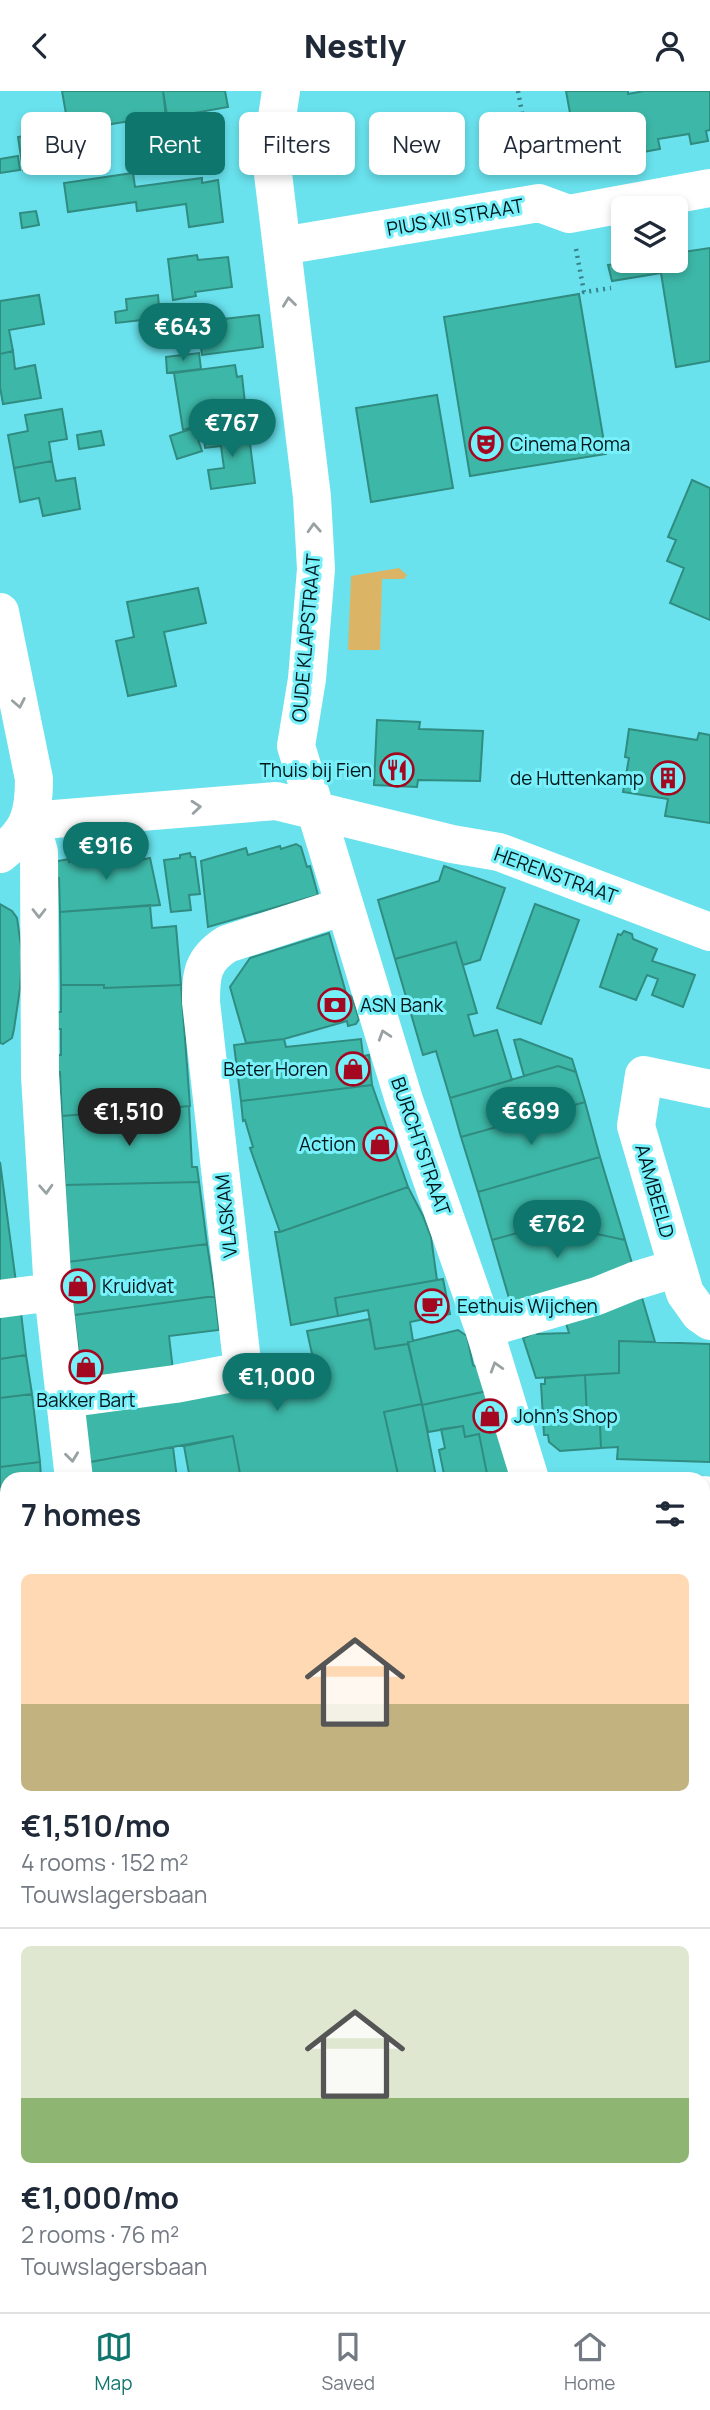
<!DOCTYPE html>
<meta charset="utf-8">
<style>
body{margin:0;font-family:Manrope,sans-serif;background:#f2f2f3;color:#1f2937;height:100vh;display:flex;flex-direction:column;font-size:26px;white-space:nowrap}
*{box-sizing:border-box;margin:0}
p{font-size:23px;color:#747a83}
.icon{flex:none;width:38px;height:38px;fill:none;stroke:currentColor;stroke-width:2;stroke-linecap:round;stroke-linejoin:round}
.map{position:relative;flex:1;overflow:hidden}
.sheet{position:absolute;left:0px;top:1381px;width:710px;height:842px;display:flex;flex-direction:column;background:#fff;border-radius:21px 21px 0 0;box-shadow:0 4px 10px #0003}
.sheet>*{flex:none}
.banner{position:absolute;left:21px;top:21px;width:668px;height:63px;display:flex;gap:14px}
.tools{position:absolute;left:611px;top:105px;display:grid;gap:14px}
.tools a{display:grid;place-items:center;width:77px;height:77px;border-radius:10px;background:#fff;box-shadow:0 4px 10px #0003;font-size:35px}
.price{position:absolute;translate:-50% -60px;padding:0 16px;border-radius:24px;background:#0f766e;color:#fff;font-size:23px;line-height:46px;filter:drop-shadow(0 2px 4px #0008)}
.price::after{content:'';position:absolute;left:50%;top:42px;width:21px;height:16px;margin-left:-10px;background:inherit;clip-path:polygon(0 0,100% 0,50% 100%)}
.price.selected{background:#222;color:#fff}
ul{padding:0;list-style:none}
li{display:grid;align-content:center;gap:14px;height:371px;padding:0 21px}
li+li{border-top:2px solid #e0e1e3}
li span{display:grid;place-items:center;height:217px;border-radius:10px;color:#555}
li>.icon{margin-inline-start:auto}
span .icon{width:126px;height:126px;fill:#fffc;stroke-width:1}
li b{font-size:30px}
h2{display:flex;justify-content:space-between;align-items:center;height:84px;padding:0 21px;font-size:30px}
.pill{padding:0 24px;border-radius:10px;background:#fff;box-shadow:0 4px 10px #0003;font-size:24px;line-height:63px}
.pill.selected{background:#0f766e;color:#fff}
header{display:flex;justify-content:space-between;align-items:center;height:91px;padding:0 21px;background:#fff;font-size:32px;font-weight:800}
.tab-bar{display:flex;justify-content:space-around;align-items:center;height:98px;border-top:2px solid #e0e1e3;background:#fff;font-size:19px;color:#747a83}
.tab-bar a{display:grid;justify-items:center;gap:4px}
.tab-bar .selected{color:#0f766e}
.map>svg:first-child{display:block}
.green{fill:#dcb465}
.building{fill:#3db8a8;stroke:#308c80;stroke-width:2}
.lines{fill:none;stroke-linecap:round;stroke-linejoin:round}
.minor-tunnel{stroke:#54b9c3;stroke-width:38;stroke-dasharray:38 19;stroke-linecap:butt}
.path{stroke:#38838a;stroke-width:4.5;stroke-dasharray:2 5;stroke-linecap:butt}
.minor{stroke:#fff;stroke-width:38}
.oneway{stroke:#99a2a3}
.labels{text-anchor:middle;stroke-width:6;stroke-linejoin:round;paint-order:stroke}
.street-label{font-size:19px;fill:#00171a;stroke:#78f0fa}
.poi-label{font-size:19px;fill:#00171a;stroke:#78f0fa;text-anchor:start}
</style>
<header><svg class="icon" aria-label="back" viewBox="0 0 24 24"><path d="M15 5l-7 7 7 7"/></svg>Nestly<svg class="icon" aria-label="person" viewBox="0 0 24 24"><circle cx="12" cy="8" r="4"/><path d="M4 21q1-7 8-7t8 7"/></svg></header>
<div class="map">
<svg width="710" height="2221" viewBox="0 0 710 2221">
<rect width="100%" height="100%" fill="#69e2ed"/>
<!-- green -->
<path class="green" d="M 399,477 L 407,484 L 404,488 L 382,488 L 380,559 L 348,559 L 351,485 Z
M 704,1565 L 710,1566 L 710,1972 L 704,1970 Z"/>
<!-- building -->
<path class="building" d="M 62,0 L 163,0 L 167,24 L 69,40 Z
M 163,0 L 225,0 L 228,16 L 166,27 Z
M 566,0 L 628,0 L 628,3 L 644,0 L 710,0 L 710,39 L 706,40 L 708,50 L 691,53 L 689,43 L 658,48 L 660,58 L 643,61 L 641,51 L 594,59 L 596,69 L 579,72 Z
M 52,40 L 58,73 L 23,79 L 18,46 Z
M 18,65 L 20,79 L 0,82 L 0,68 Z
M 133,82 L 135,96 L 202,87 L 202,92 L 218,89 L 223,131 L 189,136 L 186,113 L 137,120 L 136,111 L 68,121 L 64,92 Z
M 36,120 L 39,134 L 22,137 L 20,122 Z
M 710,157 L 710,270 L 676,276 L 661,182 L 612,190 L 608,174 L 632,170 L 676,170 L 676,162 Z
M 197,164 L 198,169 L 228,166 L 232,196 L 195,201 L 196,205 L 173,209 L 168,168 Z
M 579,203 L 606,363 L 470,385 L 444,226 Z
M 39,204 L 44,233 L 9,239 L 13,260 L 0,263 L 0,210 Z
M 158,204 L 160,227 L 116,232 L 115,221 L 127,219 L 126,208 Z
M 259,224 L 263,256 L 202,264 L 198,231 Z
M 13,260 L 15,278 L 35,274 L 41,307 L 3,313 L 0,296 L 0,263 Z
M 199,262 L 201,278 L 167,282 L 166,266 Z
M 235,274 L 237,286 L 242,285 L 246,321 L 205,326 L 206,332 L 183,339 L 174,282 Z
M 437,304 L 453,397 L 371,411 L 356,317 Z
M 62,318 L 67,348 L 49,351 L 52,370 L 14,377 L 8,344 L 28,340 L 25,324 Z
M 194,337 L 202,360 L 177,368 L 170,345 Z
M 248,337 L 255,392 L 211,398 L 208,379 L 224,377 L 221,355 L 205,357 L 204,343 Z
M 101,340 L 104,354 L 79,358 L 77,344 Z
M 52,370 L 56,390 L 75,387 L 80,418 L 43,425 L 39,407 L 20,411 L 14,377 Z
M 692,389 L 710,397 L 710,529 L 670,512 L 684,477 L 667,470 L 676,449 L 668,446 Z
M 198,497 L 206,532 L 164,541 L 176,595 L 128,605 L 116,550 L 134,546 L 127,511 Z
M 377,629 L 420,631 L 419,638 L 483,640 L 480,690 L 418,689 L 417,696 L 374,694 Z
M 629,638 L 697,649 L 699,642 L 710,644 L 710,732 L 665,725 L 668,708 L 623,701 L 629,667 L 625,666 Z
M 296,753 L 301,756 L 307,776 L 310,775 L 318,804 L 208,836 L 201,770 L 246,757 L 248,764 L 280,755 L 281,758 Z
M 133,757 L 136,770 L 150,767 L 160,814 L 60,821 L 59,787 L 56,787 L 53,771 L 69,768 L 69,771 Z
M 190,762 L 191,766 L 195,766 L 200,803 L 189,804 L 191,819 L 171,821 L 164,769 L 180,767 L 180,764 Z
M 444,775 L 505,797 L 480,869 L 463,874 L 456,851 L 395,868 L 378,809 L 439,790 Z
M 0,813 L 12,820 L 17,827 L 22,862 L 20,898 L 14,938 L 12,947 L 3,953 L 0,952 Z
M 535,813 L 579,829 L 541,933 L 497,917 Z
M 150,814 L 152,837 L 176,835 L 181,894 L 104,897 L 104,894 L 61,894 L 60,821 Z
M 624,840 L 632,843 L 633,848 L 657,858 L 652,870 L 695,884 L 683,916 L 652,904 L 658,888 L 647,884 L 636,909 L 600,896 L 618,843 L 621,844 Z
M 329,842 L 346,902 L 352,906 L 359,928 L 356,933 L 348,935 L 347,930 L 284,948 L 246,952 L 230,896 L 250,867 Z
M 456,851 L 477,922 L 468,924 L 474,945 L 497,939 L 512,989 L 450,1007 L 436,960 L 423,964 L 395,868 Z
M 61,894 L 104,894 L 104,897 L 181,894 L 190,1015 L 62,1025 L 60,981 L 56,981 L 56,964 L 61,964 L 61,938 L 56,938 L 56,921 L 61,921 Z
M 284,948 L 286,956 L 361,948 L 363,965 L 369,964 L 372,994 L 241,1010 L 234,954 Z
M 520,948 L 572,968 L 576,981 L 558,975 L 524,985 L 514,949 Z
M 558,975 L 576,981 L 585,1011 L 461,1046 L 450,1007 Z
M 372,994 L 408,1096 L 280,1141 L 250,1057 L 253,1056 L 245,1029 L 243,1030 L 241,1010 Z
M 585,1011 L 600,1066 L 478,1101 L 461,1046 Z
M 189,1015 L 192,1076 L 197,1076 L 199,1091 L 65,1094 L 62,1025 Z
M 600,1066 L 625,1149 L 550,1133 L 492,1149 L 478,1101 Z
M 0,1071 L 17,1199 L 0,1201 Z
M 199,1091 L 207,1153 L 67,1171 L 65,1094 Z
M 408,1096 L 423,1125 L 431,1146 L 437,1189 L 335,1207 L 338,1225 L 291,1234 L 275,1141 L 280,1141 Z
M 550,1133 L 625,1149 L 634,1179 L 511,1214 L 492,1149 Z
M 207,1153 L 215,1205 L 74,1224 L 67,1171 Z
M 443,1188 L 450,1223 L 410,1231 L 413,1250 L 408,1251 L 408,1253 L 375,1258 L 368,1219 L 338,1225 L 335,1207 Z
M 640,1200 L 655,1251 L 619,1250 L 619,1282 L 536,1287 L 523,1247 L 536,1241 L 537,1243 L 569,1242 L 564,1226 Z
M 215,1205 L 219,1239 L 169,1245 L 174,1288 L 84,1300 L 74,1224 Z
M 20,1213 L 26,1264 L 0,1268 L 0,1216 Z
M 370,1228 L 375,1258 L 408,1253 L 422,1313 L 384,1321 L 399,1388 L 241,1388 L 233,1345 L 90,1371 L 82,1312 L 314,1272 L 307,1240 Z
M 458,1239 L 467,1245 L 473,1274 L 483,1280 L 487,1300 L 422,1314 L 408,1251 Z
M 619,1250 L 710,1253 L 710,1371 L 617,1368 L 618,1356 L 601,1357 L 600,1334 L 596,1334 L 595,1325 L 587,1326 L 585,1284 L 619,1282 Z
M 26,1264 L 32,1303 L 0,1307 L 0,1268 Z
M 585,1284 L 587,1326 L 595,1325 L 596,1334 L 600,1334 L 601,1357 L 560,1360 L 549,1351 L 548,1344 L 544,1344 L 541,1293 L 545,1293 L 545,1287 Z
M 492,1299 L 513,1387 L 488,1388 L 479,1343 L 465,1346 L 463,1335 L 428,1341 L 422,1314 Z
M 32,1303 L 40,1371 L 0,1376 L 0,1307 Z
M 422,1313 L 436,1386 L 429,1388 L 399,1388 L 384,1321 Z
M 463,1335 L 465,1346 L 479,1343 L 488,1388 L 445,1388 L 439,1359 L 445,1357 L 441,1338 Z
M 233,1345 L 241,1388 L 190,1388 L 184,1355 Z
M 173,1356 L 177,1388 L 92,1388 L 90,1371 Z
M 40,1371 L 41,1388 L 7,1388 L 7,1415 L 0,1416 L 0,1376 Z
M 7,1415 L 7,1477 L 0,1478 L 0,1416 Z
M 704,1444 L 710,1445 L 710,1521 L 704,1520 Z
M 7,1501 L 7,1573 L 0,1574 L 0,1502 Z
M 7,1573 L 7,1655 L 0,1655 L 0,1574 Z
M 0,1655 L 7,1655 L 7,1727 L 0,1726 Z
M 3,1748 L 7,1749 L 7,1829 L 0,1827 L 0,1759 Z
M 0,1827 L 7,1829 L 7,1849 L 0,1846 Z
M 0,1846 L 7,1849 L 7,1893 L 0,1891 Z
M 0,1891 L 7,1893 L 7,1930 L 0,1927 Z
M 7,2085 L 7,2129 L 1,2127 Z
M 7,2137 L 7,2216 L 321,2216 L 328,2221 L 0,2221 L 0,2181 L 5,2168 L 0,2166 L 1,2148 Z
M 321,2216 L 364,2216 L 359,2221 L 328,2221 Z
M 364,2216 L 392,2216 L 396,2221 L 359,2221 Z
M 408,2216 L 423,2216 L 415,2221 L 412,2221 Z
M 470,2216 L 567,2216 L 570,2221 L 460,2221 Z"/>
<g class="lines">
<!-- minor-tunnel -->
<path class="minor-tunnel" d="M 79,2221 L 81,2216"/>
<!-- path -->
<path class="path" d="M 518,0 L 533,80
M 576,158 L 584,201 L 611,197
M 704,2162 L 710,2150
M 672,2221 L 675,2216"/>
<!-- minor -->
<path class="minor" d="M 281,0 L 271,66 L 312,406 L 316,478 L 307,588 L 296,655 L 404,1009 L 484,1238 L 530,1388
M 282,155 L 539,112 L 569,123 L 710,97
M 0,521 L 34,688 C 34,723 29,741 0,763
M 30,730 L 276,710 L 452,753 L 499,761 L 710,841
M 30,730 L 39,761 L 40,985 L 53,1201 L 74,1388
M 710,998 L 644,984 L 636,1035 L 685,1202 L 700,1223 L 710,1230
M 0,1208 L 53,1201
M 484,1238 L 597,1205 L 634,1190 L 677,1177
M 64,1308 L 175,1293 L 243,1280 L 201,911 C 201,883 202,869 227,853 L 344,815
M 704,1404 L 710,1405
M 0,1489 L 7,1489
M 0,1737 L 7,1738
M 0,1966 L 7,1959
M 610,2216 L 612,2221
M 303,2219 L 303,2216"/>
</g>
<!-- one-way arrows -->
<defs><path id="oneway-chevron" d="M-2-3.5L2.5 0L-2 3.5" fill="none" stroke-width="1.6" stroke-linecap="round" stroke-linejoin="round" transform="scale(1.75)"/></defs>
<g class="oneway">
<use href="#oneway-chevron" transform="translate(289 211) rotate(-97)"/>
<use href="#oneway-chevron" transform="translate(314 437) rotate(-93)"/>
<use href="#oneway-chevron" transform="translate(19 612) rotate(79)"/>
<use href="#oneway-chevron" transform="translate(196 716) rotate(-5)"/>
<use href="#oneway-chevron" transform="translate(39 822) rotate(90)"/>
<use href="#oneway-chevron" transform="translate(384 944) rotate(-108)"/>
<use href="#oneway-chevron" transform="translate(46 1098) rotate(87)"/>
<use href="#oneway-chevron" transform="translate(496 1276) rotate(-107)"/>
<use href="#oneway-chevron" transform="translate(72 1366) rotate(83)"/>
</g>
<!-- icons -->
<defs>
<symbol id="theatre-ring" viewBox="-11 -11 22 22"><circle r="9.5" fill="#78f0fa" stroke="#a40820" stroke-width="1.5"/><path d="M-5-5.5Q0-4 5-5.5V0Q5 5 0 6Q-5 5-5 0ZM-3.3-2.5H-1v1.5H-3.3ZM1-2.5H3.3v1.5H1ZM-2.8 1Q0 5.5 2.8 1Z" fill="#a40820"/></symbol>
<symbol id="restaurant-ring" viewBox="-11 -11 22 22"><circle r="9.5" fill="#78f0fa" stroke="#a40820" stroke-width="1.5"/><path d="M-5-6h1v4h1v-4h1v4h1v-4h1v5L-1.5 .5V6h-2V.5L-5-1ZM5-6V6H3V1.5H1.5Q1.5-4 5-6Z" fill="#a40820"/></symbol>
<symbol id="building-ring" viewBox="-11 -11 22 22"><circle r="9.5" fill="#78f0fa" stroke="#a40820" stroke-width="1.5"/><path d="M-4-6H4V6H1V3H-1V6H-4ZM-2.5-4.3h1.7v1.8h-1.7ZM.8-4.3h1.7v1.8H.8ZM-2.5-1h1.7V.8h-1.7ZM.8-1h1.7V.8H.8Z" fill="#a40820"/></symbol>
<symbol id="bank-ring" viewBox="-11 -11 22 22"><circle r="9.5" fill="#78f0fa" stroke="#a40820" stroke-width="1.5"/><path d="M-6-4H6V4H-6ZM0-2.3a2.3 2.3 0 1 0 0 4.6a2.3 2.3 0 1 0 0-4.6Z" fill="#a40820"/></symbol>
<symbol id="shop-ring" viewBox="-11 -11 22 22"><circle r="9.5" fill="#78f0fa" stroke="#a40820" stroke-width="1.5"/><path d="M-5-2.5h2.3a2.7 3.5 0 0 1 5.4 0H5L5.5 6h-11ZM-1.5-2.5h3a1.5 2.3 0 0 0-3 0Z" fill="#a40820"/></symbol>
<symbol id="cafe-ring" viewBox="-11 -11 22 22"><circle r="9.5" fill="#78f0fa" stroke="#a40820" stroke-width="1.5"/><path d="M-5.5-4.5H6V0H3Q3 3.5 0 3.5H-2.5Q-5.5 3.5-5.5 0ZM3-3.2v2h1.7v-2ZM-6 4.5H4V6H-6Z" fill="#a40820"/></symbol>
</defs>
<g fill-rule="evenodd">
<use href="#theatre-ring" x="467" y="334" width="38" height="38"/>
<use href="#restaurant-ring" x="378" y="660" width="38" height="38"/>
<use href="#building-ring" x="649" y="668" width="38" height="38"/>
<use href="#bank-ring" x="316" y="895" width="38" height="38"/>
<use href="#shop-ring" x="334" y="959" width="38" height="38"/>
<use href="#shop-ring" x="361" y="1034" width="38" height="38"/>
<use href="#shop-ring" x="59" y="1176" width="38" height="38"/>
<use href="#cafe-ring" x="413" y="1196" width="38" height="38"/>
<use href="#shop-ring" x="67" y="1257" width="38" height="38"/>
<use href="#shop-ring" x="471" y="1306" width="38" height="38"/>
</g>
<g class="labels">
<!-- street labels -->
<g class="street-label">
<text transform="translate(455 126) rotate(-10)" y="7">PIUS XII STRAAT</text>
<text transform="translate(306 547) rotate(-85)" y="7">OUDE KLAPSTRAAT</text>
<text transform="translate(556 784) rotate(20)" y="7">HERENSTRAAT</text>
<text transform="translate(421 1055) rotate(71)" y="7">BURCHTSTRAAT</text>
<text transform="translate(655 1100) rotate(74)" y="7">AAMBEELD</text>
<text transform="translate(226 1125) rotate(-96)" y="7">VLASKAM</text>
</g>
<!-- poi labels -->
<g class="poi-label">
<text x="510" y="360">Cinema Roma</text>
<text x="372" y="686" text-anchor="end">Thuis bij Fien</text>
<text x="644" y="694" text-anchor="end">de Huttenkamp</text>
<text x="360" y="921">ASN Bank</text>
<text x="328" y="985" text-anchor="end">Beter Horen</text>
<text x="356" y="1060" text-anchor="end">Action</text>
<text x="102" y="1202">Kruidvat</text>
<text x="457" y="1222">Eethuis Wijchen</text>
<text x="86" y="1316" text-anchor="middle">Bakker Bart</text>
<text x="514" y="1332">John's Shop</text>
</g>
</g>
</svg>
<div class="tools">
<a><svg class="icon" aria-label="layers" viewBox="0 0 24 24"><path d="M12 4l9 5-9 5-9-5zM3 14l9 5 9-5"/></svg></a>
</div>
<b class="price" style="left:183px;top:272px">€643</b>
<b class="price" style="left:232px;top:368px">€767</b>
<b class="price" style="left:106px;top:791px">€916</b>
<b class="price" style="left:531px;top:1056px">€699</b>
<b class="price selected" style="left:129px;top:1057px">€1,510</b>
<b class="price" style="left:557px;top:1169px">€762</b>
<b class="price" style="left:277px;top:1322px">€1,000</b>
<div class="banner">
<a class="pill">Buy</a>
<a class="pill selected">Rent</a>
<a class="pill">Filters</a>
<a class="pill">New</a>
<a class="pill">Apartment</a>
</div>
<section class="sheet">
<h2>7 homes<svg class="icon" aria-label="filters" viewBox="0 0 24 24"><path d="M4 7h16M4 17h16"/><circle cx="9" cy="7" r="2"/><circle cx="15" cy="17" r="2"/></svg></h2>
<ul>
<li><span style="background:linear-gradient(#ffd9b3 60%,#c2b280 0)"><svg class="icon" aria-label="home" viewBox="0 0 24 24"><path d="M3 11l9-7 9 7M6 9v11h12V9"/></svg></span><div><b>€1,510/mo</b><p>4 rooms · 152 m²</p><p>Touwslagersbaan</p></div></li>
<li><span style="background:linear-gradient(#dfe7d0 70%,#8fb573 0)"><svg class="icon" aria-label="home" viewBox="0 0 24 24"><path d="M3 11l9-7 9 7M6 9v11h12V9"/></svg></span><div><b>€1,000/mo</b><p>2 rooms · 76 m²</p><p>Touwslagersbaan</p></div></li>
</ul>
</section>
</div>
<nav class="tab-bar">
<a class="selected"><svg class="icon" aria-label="map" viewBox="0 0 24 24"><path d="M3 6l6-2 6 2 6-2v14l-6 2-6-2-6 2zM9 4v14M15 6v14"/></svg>Map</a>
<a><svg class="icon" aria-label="saved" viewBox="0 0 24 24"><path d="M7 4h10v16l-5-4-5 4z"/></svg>Saved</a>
<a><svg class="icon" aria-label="home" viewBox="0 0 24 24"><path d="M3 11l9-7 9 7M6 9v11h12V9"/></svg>Home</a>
</nav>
